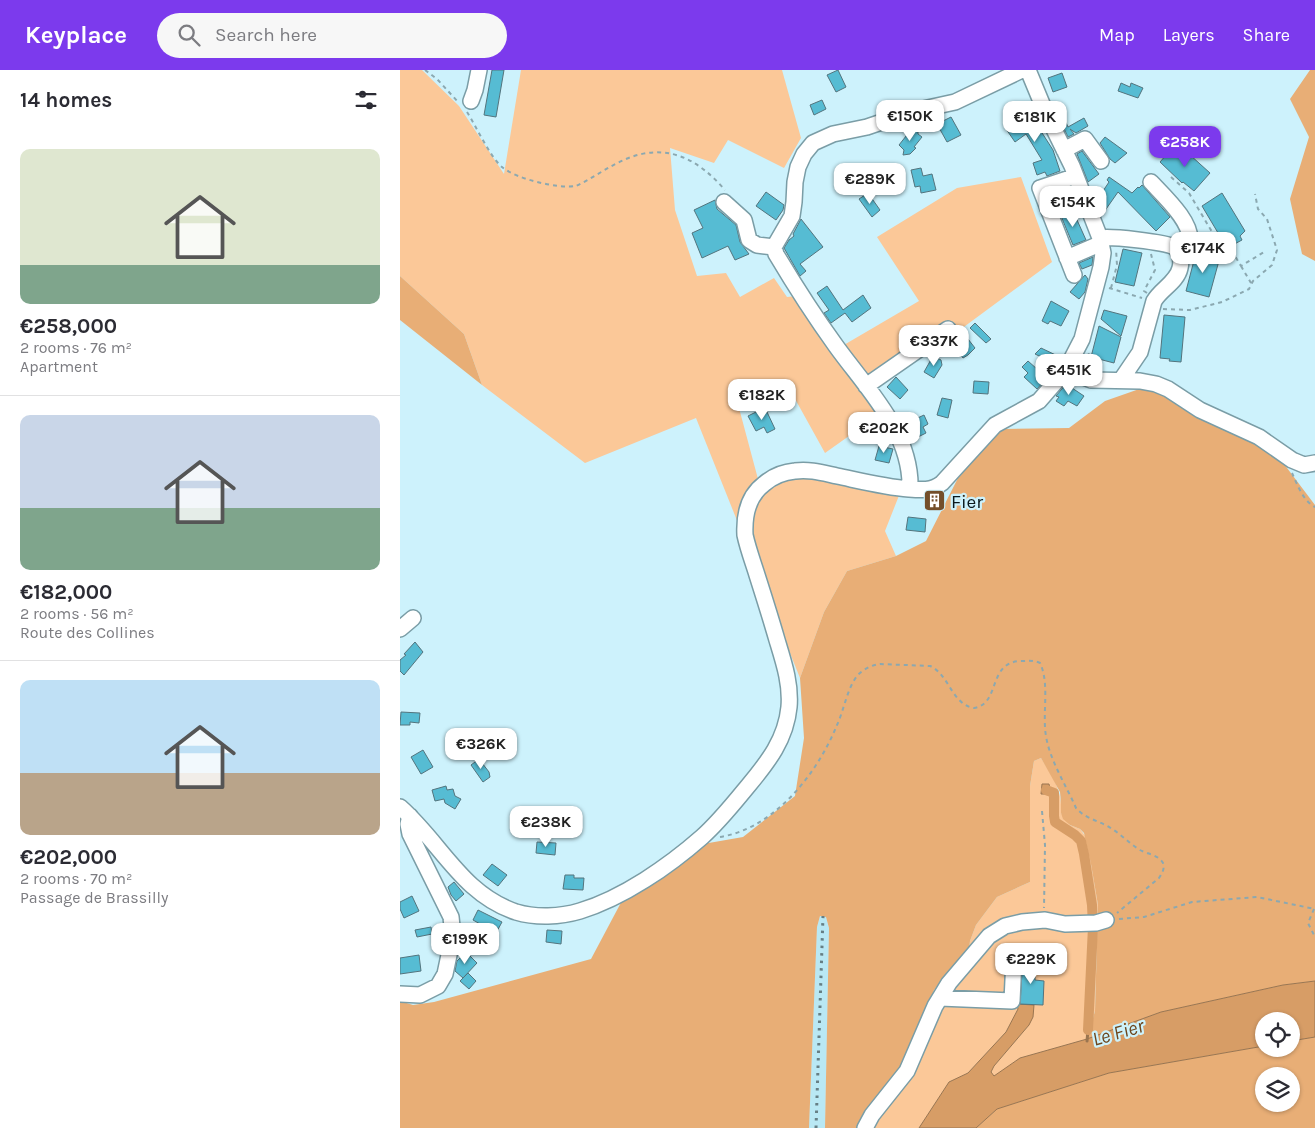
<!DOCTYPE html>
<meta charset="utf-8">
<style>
body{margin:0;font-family:Karla,sans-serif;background:#f7f7f7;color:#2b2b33;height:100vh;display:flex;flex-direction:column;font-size:19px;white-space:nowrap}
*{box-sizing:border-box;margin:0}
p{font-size:16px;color:#7c7c81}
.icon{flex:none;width:28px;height:28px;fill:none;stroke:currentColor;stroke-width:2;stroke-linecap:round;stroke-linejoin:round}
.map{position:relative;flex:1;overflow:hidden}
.panel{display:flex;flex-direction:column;background:#fff;width:400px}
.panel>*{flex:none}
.controls{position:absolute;left:855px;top:942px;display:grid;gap:10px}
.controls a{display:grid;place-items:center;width:45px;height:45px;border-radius:50%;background:#fff;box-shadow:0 1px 4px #0004;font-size:25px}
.price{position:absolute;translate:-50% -42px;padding:0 11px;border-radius:10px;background:#fff;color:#222;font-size:16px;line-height:32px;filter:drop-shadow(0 1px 2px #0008)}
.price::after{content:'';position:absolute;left:50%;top:30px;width:15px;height:11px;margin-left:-8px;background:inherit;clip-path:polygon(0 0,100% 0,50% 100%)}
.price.active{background:#7c3aed;color:#fff}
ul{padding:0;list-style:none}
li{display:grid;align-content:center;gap:10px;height:265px;padding:0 20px}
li+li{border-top:1px solid #e1e1e2}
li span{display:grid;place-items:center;height:155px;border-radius:10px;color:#555}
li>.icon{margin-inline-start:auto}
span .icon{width:90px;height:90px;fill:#fffc;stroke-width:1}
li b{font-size:21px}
h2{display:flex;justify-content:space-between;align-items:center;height:60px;padding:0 20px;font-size:21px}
header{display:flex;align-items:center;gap:30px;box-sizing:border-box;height:70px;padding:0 25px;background:#7c3aed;color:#fff}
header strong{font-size:24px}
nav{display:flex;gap:28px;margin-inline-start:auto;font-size:18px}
.search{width:350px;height:45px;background:#f7f7f7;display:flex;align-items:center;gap:12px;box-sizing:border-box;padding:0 18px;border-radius:28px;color:#7c7c81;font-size:19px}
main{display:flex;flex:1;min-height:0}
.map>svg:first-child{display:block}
.built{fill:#b9e8f4}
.green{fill:#fbc898}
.forest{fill:#e8ae76;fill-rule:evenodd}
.water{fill:#d79d66;stroke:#9a7550}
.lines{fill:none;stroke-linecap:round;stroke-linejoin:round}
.stream{stroke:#9a7550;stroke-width:3}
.canal{stroke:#d79d66;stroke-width:10}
.building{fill:#56bcd3;stroke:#53747d}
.minor-casing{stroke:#7a9da6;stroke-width:18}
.path{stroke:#8ba8b0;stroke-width:2;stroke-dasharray:4 4;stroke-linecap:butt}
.minor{stroke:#fff;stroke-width:15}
.rail{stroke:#667f85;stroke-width:3;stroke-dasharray:2.5 5;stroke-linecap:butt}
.labels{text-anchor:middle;stroke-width:4.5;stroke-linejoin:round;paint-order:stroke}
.poi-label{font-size:19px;fill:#0b191c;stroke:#cdf2fc;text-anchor:start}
.water-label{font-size:20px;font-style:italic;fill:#6c451c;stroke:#cdf2fc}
</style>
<header>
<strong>Keyplace</strong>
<div class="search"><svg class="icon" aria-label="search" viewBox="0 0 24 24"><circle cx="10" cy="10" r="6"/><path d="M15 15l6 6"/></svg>Search here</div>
<nav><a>Map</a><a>Layers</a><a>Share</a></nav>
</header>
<main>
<section class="panel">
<h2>14 homes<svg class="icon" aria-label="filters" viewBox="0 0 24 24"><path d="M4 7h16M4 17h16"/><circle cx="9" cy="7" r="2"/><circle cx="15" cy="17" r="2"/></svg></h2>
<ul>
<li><span style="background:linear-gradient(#dfe7d0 75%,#7fa58c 0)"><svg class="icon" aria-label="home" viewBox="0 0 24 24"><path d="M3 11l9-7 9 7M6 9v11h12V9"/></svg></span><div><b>€258,000</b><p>2 rooms · 76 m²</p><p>Apartment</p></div></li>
<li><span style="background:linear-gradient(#c9d6e8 60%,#7fa58c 0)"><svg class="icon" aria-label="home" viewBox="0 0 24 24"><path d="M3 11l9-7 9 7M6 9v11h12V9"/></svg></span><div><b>€182,000</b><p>2 rooms · 56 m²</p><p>Route des Collines</p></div></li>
<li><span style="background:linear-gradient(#bfe0f5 60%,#b9a48a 0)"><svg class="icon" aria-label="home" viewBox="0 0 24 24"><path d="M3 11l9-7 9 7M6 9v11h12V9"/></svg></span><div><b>€202,000</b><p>2 rooms · 70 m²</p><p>Passage de Brassilly</p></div></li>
</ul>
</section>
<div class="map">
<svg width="915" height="1058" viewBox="0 0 915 1058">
<rect width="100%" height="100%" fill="#cdf2fc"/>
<!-- built -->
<path class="built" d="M 420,846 L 426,847 L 429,858 L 425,1058 L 409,1058 L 417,857 Z"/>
<!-- green -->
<path class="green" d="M 0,0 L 22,0 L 59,36 L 104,104 L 121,0 L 382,0 L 401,68 L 384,98 L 328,70 L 314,93 L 270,78 L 275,140 L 297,206 L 326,203 L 340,227 L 374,208 L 387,227 L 397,226 L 437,279 L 519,231 L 477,167 L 557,118 L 621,107 L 652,192 L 557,262 L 547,256 L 460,315 L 480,344 L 425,383 L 384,309 L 335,323 L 362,424 C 377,413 389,406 408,405 L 500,423 L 485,461 L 496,486 L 447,501 L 424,542 L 400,608 L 296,348 L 185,393 L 82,315 L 64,264 L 0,206 Z
M 641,688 C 652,706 663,721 661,743 L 670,755 L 680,759 L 687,768 L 698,835 L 695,941 L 687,969 L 620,988 L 594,1007 L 591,1002 L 594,996 L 629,955 L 617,935 L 618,939 L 606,962 L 568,1003 L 549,1012 L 519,1058 L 463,1058 L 504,997 L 534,920 L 544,907 L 559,904 L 567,897 L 570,871 L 576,855 L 597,827 L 630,812 L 630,716 L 634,691 Z"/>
<!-- forest -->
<path class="forest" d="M 910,0 L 915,0 L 915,191 L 902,184 L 890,129 L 909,67 L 890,29 Z
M 0,206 L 64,264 L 82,315 L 0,250 Z
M 745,317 L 753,318 L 848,367 L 881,390 L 915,435 L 915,911 L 883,915 L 761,942 L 687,969 L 695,941 L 698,835 L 691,794 L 684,763 L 680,759 L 670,755 L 663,749 L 661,743 L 661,733 L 660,722 L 641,688 L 634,691 L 630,716 L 630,812 L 597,827 L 576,855 L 570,871 L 567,897 L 559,904 L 544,907 L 534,920 L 504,997 L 463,1058 L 425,1058 L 429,858 L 426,847 L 420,846 L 417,857 L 409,1058 L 0,1058 L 0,931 L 13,935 L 34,932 L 191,889 L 225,825 L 303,774 L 343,767 L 395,726 L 404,668 L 400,608 L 424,542 L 447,501 L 496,486 L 526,471 L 558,408 L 601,359 L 669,358 L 705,331 Z
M 915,967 L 915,1058 L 576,1058 L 597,1039 L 709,1003 L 864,976 L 864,979 L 891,979 L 891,971 ZM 864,1006 L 891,1006 L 891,1034 L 864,1034 Z"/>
<!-- water -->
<path class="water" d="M 642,714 L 649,714 L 651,724 L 641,724 Z
M 915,911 L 915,967 L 891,971 L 891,951 L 864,951 L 864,976 L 709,1003 L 597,1039 L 576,1058 L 519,1058 L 549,1012 L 568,1003 L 606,962 L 618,939 L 617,934 L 634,935 L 633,947 L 629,955 L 594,996 L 591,1002 L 594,1006 L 620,988 L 687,969 L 761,942 L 883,915 Z"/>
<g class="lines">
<!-- stream -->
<path class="stream" d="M 687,971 L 688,960"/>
<!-- canal -->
<path class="canal" d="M 646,720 L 654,723 L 654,746 L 655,752 L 675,765 L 681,771 L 684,784 L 692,835 L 693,857 L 688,960"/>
</g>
<!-- building -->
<path class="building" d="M 92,0 L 104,0 L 96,47 L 84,45 Z
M 438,0 L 446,17 L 436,22 L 427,5 Z
M 662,3 L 667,17 L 653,22 L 648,8 Z
M 721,13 L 730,17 L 731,13 L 743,18 L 738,28 L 718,21 Z
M 422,30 L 426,39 L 414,45 L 410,35 Z
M 660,39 L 668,57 L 684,48 L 688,56 L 676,63 L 670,59 L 674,64 L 668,67 L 655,40 Z
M 628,41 L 653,80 L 660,101 L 647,106 L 645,102 L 637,105 L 633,93 L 642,90 L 626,64 L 615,72 L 604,56 Z
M 551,47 L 561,65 L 547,72 L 537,54 Z
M 518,60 L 518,64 L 522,67 L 514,77 L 516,78 L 510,84 L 503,85 L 504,80 L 499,75 L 510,61 Z
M 705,67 L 727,83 L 715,93 L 710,89 L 700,73 Z
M 779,75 L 810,103 L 794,121 L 783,112 L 782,113 L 760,92 L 767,84 L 770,85 Z
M 682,81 L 699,104 L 688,112 L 677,84 Z
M 521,98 L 523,106 L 532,104 L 536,120 L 521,123 L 520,116 L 515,117 L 511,100 Z
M 709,107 L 732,123 L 738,117 L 739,118 L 742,115 L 770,147 L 756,161 L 718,122 L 704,142 L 701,132 L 706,125 L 703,123 L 704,122 L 703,121 L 709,112 L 707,110 Z
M 366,122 L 384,135 L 383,140 L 376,150 L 356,136 Z
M 468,123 L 480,140 L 472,147 L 459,129 Z
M 822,123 L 845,161 L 840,166 L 842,170 L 827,178 L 802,136 Z
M 315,130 L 317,139 L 336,155 L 340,172 L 349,184 L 335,190 L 328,176 L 302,188 L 292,163 L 303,158 L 294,140 Z
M 673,141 L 686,170 L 673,175 L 661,146 Z
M 401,149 L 423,177 L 400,194 L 406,201 L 400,206 L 384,178 L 389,170 L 394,166 L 393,164 Z
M 723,179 L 742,183 L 734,216 L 715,212 Z
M 797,179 L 807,182 L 807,184 L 820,187 L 809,227 L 786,221 Z
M 693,187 L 692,195 L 682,199 L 679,193 Z
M 685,205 L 688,209 L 685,222 L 679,229 L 670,222 Z
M 427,216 L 443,240 L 463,225 L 471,238 L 452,252 L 445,243 L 431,253 L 424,243 L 429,240 L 417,223 Z
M 651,231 L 669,241 L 661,256 L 650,251 L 648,254 L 642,251 Z
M 704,240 L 727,246 L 721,266 L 701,249 Z
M 764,245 L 785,247 L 781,292 L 769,291 L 770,289 L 760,288 Z
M 575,253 L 591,269 L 586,273 L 570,258 Z
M 699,256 L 721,267 L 714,293 L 691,287 Z
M 568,269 L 575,278 L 568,285 L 563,288 L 556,279 Z
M 641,278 L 662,288 L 658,295 L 635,284 Z
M 533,286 L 541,290 L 542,295 L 534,308 L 524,302 Z
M 628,291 L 647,308 L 637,319 L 624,307 L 628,303 L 622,297 Z
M 496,307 L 508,320 L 500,329 L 487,317 Z
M 574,311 L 589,312 L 588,324 L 573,323 Z
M 666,314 L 684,326 L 677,336 L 668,331 L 664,336 L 656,331 L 659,327 L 656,326 Z
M 542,328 L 552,330 L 548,348 L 537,345 Z
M 360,340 L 362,344 L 367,342 L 375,359 L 367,363 L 364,357 L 356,361 L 348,346 Z
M 524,345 L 528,354 L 523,357 L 526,363 L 514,369 L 507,353 Z
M 479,376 L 493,379 L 489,393 L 475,390 Z
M 508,447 L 526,449 L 525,462 L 506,460 Z
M 15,572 L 23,582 L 4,605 L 0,601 L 0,590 L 6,585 L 4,584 Z
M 1,642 L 20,643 L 19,653 L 10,652 L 10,655 L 0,655 Z
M 23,680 L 33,697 L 21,704 L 11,687 Z
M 79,689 L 89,702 L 90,707 L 83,712 L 71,695 Z
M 46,716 L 47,720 L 53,719 L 55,726 L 61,729 L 55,739 L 45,733 L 44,729 L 35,731 L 32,720 Z
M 137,772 L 156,773 L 155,785 L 136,783 Z
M 92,794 L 107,805 L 98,816 L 83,805 Z
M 165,805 L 174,805 L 174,808 L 184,808 L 183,820 L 163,819 Z
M 54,812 L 64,824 L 56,831 L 51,825 L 48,817 Z
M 12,826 L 19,841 L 4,848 L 0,839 L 0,832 Z
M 78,840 L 102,852 L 96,863 L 73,850 Z
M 31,857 L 32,864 L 17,867 L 15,860 Z
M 147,860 L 162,861 L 161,874 L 146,872 Z
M 66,882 L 77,893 L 63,908 L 55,901 L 57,891 Z
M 19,885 L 21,901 L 0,904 L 0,888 Z
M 623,887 L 632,887 L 632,895 L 635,895 L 635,910 L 644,911 L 643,935 L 620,934 Z
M 68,903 L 76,911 L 69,919 L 60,911 Z"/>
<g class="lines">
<defs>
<path id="minor" d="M 71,31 L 75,20 L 79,0
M 664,80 L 685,69 L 701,91
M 751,112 C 763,125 795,154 789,173 L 778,181
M 324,132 L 344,150 L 349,170 L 357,175 L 374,177
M 700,168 C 710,166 765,172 774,177 C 780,181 782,191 780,198 C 777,212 761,219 754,231 L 740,282 L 721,310
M 667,188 L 702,173
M 674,205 L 640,118 L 676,106
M 666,300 L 691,310 L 740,311 L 756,314 L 768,319 L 800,340 L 859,367 L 892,390 L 904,395 L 915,393
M 466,316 L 548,259
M 510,419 C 512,363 467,319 436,276 C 415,247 395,216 376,184 L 374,177 L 392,146 L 394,132 L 395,112 L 398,97 L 404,84 L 413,73 L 433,64 L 467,57 L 514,41 L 555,32 L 622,0
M 0,559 L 13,548
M 0,737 C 41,773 62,824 116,842 C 136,848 160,847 180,841 C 223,828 269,796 302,767 C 319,752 334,733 348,716 C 368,692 386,669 389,637 C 391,614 384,593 377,570 C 371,549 364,527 357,505 C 353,492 348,479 345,465 C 344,446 348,426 364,414 C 373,406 384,402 395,401 C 410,399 423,403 437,406 C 461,411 485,417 509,419 C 521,420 532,421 542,413 L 595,355 L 639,331 L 666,300 L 682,269 L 701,197 L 703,183 L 700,168 L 672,96 L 645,41 L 628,0
M 0,924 L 20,925 L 38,916 L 45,904 L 53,866 L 51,847 L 10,764 L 8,754 L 10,746
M 540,928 L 612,931 L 614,889
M 465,1058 L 472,1045 L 507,1001 L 535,936 L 549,913 L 589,866 L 605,856 L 622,852 L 645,850 L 665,854 L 696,853 L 706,850"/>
</defs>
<!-- minor casing -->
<use href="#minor" class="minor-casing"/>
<!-- path -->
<path class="path" d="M 25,0 L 37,9 L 59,33
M 67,42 C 76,56 90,87 102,97 C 116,109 158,119 176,116 C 193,108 209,96 226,89 C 267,72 298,89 325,120
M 771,107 L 789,123 L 815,167
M 801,171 L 808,172 L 818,166 L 827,183 L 835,186 L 841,196 L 864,182
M 841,196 L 851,213
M 709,218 L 742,228
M 711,218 L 717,195 L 716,179
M 747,223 L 744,221 L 755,200 L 751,184
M 763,239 L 790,240 L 822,232 L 849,219 L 853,211 L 872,195 L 877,180 L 867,149 L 858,139 L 855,124
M 686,295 L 689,283
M 892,403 C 897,414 903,431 915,437
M 642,741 L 645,775 L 644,838
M 320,767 C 375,758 417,704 437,655 C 444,640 447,619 457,606 C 463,599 472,595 480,594 L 530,596 C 549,604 552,635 574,638 C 601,634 587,592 621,591 C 628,591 634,590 640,593 C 650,614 642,644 646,666 C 650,691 666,715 676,738 C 685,749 701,751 712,759 C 722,765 730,774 740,780 C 747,784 759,785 763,793 C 765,799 762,803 759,808 L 717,843
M 914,839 L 908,853 L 915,867
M 719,849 L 744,847 L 792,832 L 857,827 L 915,839"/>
<!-- minor -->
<use href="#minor" class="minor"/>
<!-- rail -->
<path class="rail" d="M 416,1058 L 423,846"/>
</g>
<!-- icons -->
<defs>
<symbol id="building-square" viewBox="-11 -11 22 22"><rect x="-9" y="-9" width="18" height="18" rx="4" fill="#744f2a" stroke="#cdf2fc"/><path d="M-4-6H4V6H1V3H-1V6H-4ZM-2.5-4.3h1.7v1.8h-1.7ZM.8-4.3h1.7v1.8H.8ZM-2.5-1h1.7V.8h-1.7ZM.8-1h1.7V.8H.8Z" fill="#fff"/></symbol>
</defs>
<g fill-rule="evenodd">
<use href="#building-square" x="522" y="418" width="25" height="25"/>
</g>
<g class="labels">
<!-- poi labels -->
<g class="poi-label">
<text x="551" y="438">Fier</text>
</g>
<!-- water labels -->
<g class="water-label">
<text transform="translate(718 962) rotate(-16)" y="7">Le Fier</text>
</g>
</g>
</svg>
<div class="controls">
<a><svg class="icon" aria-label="locate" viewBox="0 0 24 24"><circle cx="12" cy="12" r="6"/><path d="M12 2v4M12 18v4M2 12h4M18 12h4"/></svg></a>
<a><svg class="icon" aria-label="layers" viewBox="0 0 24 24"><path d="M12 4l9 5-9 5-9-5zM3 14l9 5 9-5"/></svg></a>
</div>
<b class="price" style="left:510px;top:72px">€150K</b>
<b class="price" style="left:635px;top:73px">€181K</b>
<b class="price active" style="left:785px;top:98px">€258K</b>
<b class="price" style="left:470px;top:135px">€289K</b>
<b class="price" style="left:673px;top:158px">€154K</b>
<b class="price" style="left:803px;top:204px">€174K</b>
<b class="price" style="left:534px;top:297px">€337K</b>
<b class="price" style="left:669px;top:326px">€451K</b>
<b class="price" style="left:362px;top:351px">€182K</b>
<b class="price" style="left:484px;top:384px">€202K</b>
<b class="price" style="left:81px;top:700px">€326K</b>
<b class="price" style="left:146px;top:778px">€238K</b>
<b class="price" style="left:65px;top:895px">€199K</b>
<b class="price" style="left:631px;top:915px">€229K</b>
</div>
</main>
